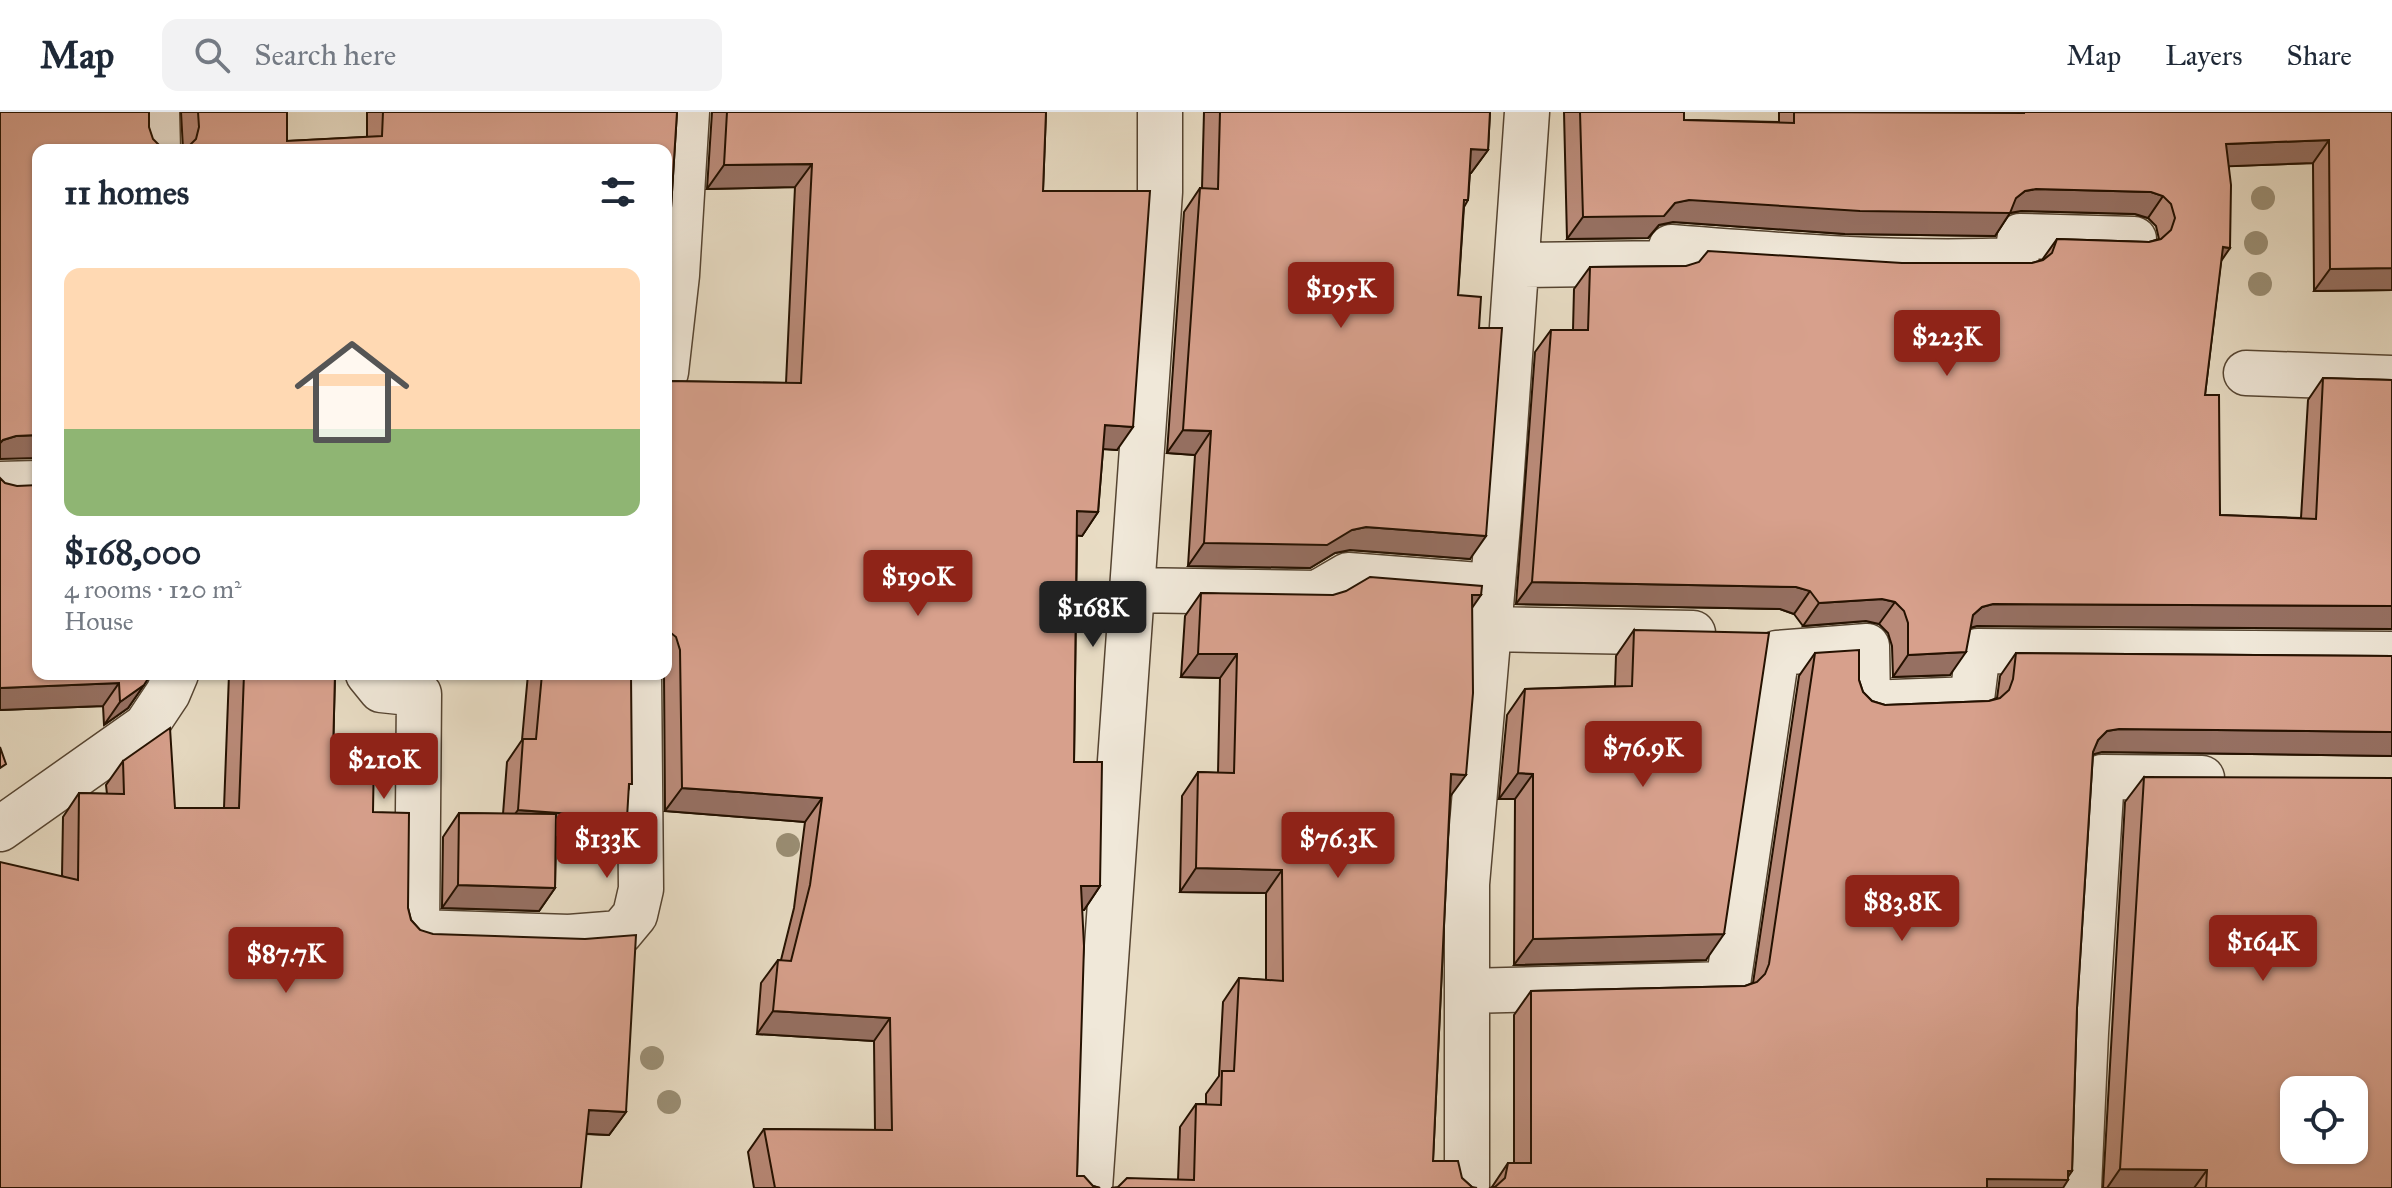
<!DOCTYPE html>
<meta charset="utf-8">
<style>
body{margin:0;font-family:"IM FELL Great Primer",serif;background:#f2f2f3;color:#1f2937;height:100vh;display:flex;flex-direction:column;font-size:30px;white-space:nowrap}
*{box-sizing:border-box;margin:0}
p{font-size:26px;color:#747a83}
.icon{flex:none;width:44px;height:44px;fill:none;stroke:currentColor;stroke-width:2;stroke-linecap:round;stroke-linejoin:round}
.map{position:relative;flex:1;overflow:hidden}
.drawer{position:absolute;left:32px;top:32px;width:640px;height:536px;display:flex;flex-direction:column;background:#fff;border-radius:16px;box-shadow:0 2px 6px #0004}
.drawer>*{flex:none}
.tools{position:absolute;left:2280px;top:964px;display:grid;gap:16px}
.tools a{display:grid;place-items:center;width:88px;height:88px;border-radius:16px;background:#fff;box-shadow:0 2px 6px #0004;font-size:40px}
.price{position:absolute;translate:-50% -68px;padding:0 18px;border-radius:8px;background:#8f2418;color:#fff;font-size:26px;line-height:52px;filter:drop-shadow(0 2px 4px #0008)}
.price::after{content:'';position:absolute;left:50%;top:48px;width:24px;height:18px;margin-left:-12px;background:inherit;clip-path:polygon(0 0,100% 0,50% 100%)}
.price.active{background:#222;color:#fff}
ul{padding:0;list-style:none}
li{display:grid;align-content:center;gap:16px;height:424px;padding:0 32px}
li+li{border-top:2px solid #e0e1e3}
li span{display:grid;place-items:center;height:248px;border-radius:16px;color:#555}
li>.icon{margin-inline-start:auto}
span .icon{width:144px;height:144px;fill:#fffc;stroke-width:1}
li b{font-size:34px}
h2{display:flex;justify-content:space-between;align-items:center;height:96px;padding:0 32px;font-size:34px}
header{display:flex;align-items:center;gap:48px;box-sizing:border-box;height:112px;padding:0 40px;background:#fff;border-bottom:2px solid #e0e1e3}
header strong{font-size:38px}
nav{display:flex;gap:44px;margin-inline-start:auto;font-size:28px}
.search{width:560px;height:72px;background:#f2f2f3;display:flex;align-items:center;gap:20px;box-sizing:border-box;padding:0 28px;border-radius:16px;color:#747a83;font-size:30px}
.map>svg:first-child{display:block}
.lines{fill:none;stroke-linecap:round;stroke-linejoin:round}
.street-casing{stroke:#554431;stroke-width:47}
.street{stroke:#f0e8d9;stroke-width:44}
.tree{fill:#9a8e74}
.wall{fill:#b98a78;stroke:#241100;stroke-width:2}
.shaded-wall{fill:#967062;stroke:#241100;stroke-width:2}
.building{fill:#d7a08c;stroke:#241100;stroke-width:2;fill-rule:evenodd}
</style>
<header>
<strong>Map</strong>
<div class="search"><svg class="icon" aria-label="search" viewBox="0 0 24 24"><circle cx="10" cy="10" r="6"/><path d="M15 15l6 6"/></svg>Search here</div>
<nav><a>Map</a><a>Layers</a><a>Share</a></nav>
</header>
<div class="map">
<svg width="2392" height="1076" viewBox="0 0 2392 1076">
<rect width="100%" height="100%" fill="#e8dcc4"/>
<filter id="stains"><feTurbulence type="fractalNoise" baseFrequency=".0025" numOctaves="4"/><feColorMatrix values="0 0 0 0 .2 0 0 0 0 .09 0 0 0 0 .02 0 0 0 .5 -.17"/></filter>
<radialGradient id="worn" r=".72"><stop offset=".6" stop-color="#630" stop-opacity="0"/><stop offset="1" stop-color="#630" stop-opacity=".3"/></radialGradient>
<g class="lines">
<defs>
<path id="street" d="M 157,0 L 158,38
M 1517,153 L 1670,151 L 1671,135 C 1786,144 1901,153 2016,148 L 2020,124 L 2134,127
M 666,260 L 677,163 L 687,0
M 2246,261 L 2392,266
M 0,372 L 38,371
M 1131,478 L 1317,481 L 1348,463 L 1492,474
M 1488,517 L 1693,521
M 368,562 L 381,578 L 419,582 L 417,820 L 569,825 L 620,821 L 635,803 L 641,777 L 639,562
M 0,717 L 146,614 L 168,581 L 176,562
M 1467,879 L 1728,872 L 1777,541 L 1867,534 L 1868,591 L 1972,587 L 1978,539 L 2392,542
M 1090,1076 L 1160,80 L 1160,0
M 1467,1076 L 1467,772 L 1499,401 L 1527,0
M 2079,1076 L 2086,921 L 2102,665 L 2202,666"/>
</defs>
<!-- street casing -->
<use href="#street" class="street-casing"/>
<!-- street -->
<use href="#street" class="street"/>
</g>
<!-- trees -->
<g class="tree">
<circle cx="2263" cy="86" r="12"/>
<circle cx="2256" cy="131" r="12"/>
<circle cx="2260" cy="172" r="12"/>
<circle cx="788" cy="733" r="12"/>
<circle cx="652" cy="946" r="12"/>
<circle cx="669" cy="990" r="12"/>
</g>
<!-- wall -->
<path class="wall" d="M 181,0 L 287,0 L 287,29 L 367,25 L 367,0 L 677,0 L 669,128 L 666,132 L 666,38 L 183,37 Z
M 712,0 L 1046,0 L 1043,79 L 1117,338 L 1103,337 L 1098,400 L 1082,424 L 1077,423 L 1074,650 L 1100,774 L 1084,798 L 1082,798 L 1077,1064 L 1093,1074 L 1100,1076 L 754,1076 L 748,1040 L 764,1017 L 875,1018 L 874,929 L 757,922 L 761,871 L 778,848 L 781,848 L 794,796 L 805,710 L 665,699 L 664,562 L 666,562 L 666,269 L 786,271 L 795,75 L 707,77 Z
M 1204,0 L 1490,0 L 1488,38 L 1471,61 L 1470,61 L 1468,88 L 1464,95 L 1458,183 L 1479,216 L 1470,447 L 1350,438 L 1335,441 L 1310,456 L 1188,454 L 1195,343 L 1167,341 L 1184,100 L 1200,76 L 1202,76 Z
M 1564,0 L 1684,0 L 1684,8 L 1779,10 L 1779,0 L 2392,0 L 2392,178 L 2314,179 L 2313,51 L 2229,54 L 2221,149 L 2205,283 L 2220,403 L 2301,406 L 2308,288 L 2323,266 L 2392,268 L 2392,517 L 1977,514 L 1970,516 L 1950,563 L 1893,565 L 1892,534 L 1888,521 L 1879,512 L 1866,509 L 1803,514 L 1794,502 L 1780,497 L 1516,492 L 1535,240 L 1551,218 L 1573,218 L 1574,177 L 1590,155 L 2032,151 L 2042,148 L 2057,127 L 2149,130 L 2159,127 L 2156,114 L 2148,106 L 2135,102 L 2021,99 L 2010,101 L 1995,124 L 1845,122 L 1673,110 L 1659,113 L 1648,126 L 1567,127 Z
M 1201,481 L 1472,495 L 1450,686 L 1433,1049 L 1462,1066 L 1472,1075 L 1178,1068 L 1180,1015 L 1196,992 L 1206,992 L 1206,982 L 1219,964 L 1223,890 L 1239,866 L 1266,868 L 1266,781 L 1180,780 L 1182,684 L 1198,660 L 1218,661 L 1220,566 L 1181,565 L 1185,504 Z
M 1634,518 L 1706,848 L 1514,853 L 1515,687 L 1499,687 L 1507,603 L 1525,577 L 1615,574 L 1616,544 Z
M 1815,541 L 1859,568 L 1863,580 L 1872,589 L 1885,593 L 1989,589 L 1997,586 L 2000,564 L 2016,541 L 2392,544 L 2392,644 L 2102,640 L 2093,642 L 2077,896 L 2072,1059 L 2068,1064 L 1492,1075 L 1508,1051 L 1514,1051 L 1514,903 L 1531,879 L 1745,874 L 1753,871 L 1799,564 Z
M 151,562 L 128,596 L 104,613 L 103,594 L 0,598 Z
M 229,562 L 335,562 L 333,641 L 373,700 L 408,796 L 411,808 L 420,818 L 626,1000 L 609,1023 L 586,1022 L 62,764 L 63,705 L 79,681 L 107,682 L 106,673 L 123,649 L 175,696 L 224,696 Z
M 528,562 L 631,562 L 629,676 L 610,729 L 556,725 L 555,776 L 539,799 L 442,796 L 443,725 L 459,701 L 503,702 L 507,650 L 522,628 Z
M 2144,665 L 2392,1076 L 2103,1076 L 2125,690 Z"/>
<!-- shaded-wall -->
<path class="shaded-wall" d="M 2329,28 L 2313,51 L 2211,55 L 2226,32 Z
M 1471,37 L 1488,38 L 1471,61 L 1455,60 Z
M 812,52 L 795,75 L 707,77 L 724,53 Z
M 2036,77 L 2151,80 L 2163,84 L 2148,106 L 2135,102 L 2021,99 L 2010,101 L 1995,124 L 1845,122 L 1673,110 L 1659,113 L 1648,126 L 1567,127 L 1583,105 L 1689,88 L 2016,86 L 2025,79 Z
M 2223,135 L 2230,136 L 2215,158 Z
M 2392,156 L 2392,178 L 2314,179 L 2330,157 Z
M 1105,313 L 1133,315 L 1117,338 L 1088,336 Z
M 1183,318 L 1211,319 L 1195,343 L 1167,341 Z
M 38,323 L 38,346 L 0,347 L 0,331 L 3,328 L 16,324 Z
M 1077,399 L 1098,400 L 1082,424 L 1061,422 Z
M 1366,415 L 1486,424 L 1470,447 L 1350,438 L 1335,441 L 1310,456 L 1188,454 L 1204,431 L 1352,418 Z
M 1532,470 L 1796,475 L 1810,479 L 1794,502 L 1780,497 L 1516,492 Z
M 1472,483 L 1481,483 L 1465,506 Z
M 1882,487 L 1895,490 L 1879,512 L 1866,509 L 1803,514 L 1819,491 Z
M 1993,492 L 2392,494 L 2392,517 L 1977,514 L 1966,517 L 1973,503 L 1982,495 Z
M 1966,540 L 1950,563 L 1893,565 L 1908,543 Z
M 1198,542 L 1237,542 L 1220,566 L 1181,565 Z
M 119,571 L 103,594 L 0,598 L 0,576 Z
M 144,573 L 128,596 L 104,613 L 120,590 Z
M 2119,617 L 2392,620 L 2392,644 L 2102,640 L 2091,643 L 2098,628 L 2107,619 Z
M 1518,661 L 1533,662 L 1515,687 L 1499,687 Z
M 1451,662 L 1466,663 L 1449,686 Z
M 682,676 L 822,686 L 805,710 L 665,699 Z
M 518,698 L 627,706 L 610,729 L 501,721 Z
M 1196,756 L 1282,758 L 1266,781 L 1180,780 Z
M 458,773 L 555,776 L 539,799 L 442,796 Z
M 1081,774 L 1100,774 L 1084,798 L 1064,798 Z
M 1724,822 L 1706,848 L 1514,853 L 1533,827 Z
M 773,899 L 890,906 L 874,929 L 757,922 Z
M 589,998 L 626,1000 L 609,1023 L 573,1021 Z
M 2120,1057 L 2207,1058 L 2194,1076 L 2107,1076 Z
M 2072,1059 L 2066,1068 L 2068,1068 L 2063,1076 L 1981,1076 L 1987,1067 Z"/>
<!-- building -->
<path class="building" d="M 0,0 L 149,0 L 149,15 L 153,27 L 163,37 L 168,38 L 38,38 L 38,323 L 16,324 L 3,328 L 0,331 Z
M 198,0 L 287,0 L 287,29 L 382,24 L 383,0 L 677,0 L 669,128 L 666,128 L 666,38 L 180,38 L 188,35 L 196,27 L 199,15 Z
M 727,0 L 1046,0 L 1043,79 L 1150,79 L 1133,315 L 1105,313 L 1098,400 L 1077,399 L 1074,650 L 1102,650 L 1100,774 L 1081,774 L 1084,834 L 1077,1064 L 1084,1064 L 1093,1074 L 1100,1076 L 775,1076 L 764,1017 L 892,1018 L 890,906 L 773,899 L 778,848 L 791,849 L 810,773 L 822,686 L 682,676 L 680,538 L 676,525 L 666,517 L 666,269 L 801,271 L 812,52 L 724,53 Z
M 1220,0 L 1490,0 L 1488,38 L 1471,37 L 1468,88 L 1464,88 L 1458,183 L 1481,185 L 1479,216 L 1502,216 L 1486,424 L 1366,415 L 1352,418 L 1327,433 L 1204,431 L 1211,319 L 1183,318 L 1200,76 L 1218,77 Z
M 1580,0 L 1684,0 L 1684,8 L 1794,11 L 1794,0 L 2024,1 L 2024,0 L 2392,0 L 2392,156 L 2330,157 L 2329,28 L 2226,32 L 2231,73 L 2230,136 L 2223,135 L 2205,283 L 2219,283 L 2220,403 L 2316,407 L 2323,266 L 2392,268 L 2392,494 L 1993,492 L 1982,495 L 1973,503 L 1966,540 L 1908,543 L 1908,511 L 1904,499 L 1895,490 L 1882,487 L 1819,491 L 1810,479 L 1796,475 L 1532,470 L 1551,218 L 1588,218 L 1590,155 L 1686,154 L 1699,150 L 1708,139 L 1902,151 L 2032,151 L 2043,148 L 2052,141 L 2057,127 L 2149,130 L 2161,127 L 2171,118 L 2175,106 L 2171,92 L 2163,84 L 2151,80 L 2036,77 L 2025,79 L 2016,86 L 2010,101 L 1860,99 L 1689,88 L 1675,91 L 1664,104 L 1583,105 Z
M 0,366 L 5,371 L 17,374 L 38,373 L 38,562 L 151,562 L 144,573 L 120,590 L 119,571 L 0,576 Z
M 1370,465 L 1482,474 L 1481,483 L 1472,483 L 1473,581 L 1466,663 L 1451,662 L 1433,1049 L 1458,1049 L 1462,1066 L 1472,1075 L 1477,1076 L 1111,1076 L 1118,1075 L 1127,1066 L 1194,1068 L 1196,992 L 1221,993 L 1222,959 L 1234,959 L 1239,866 L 1283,869 L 1282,758 L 1196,756 L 1198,660 L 1234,661 L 1237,542 L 1198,542 L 1201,481 L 1333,483 L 1346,479 Z
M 1634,518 L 1769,521 L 1724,822 L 1533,827 L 1533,662 L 1518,661 L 1525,577 L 1632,574 Z
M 1859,538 L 1859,568 L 1863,580 L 1872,589 L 1885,593 L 1989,589 L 2000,586 L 2009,578 L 2013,567 L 2016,541 L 2392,544 L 2392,620 L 2119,617 L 2107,619 L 2098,628 L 2093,640 L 2077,896 L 2072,1059 L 2068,1059 L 2068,1068 L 1987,1067 L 1987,1076 L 1489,1076 L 1495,1075 L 1505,1066 L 1508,1051 L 1531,1051 L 1531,879 L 1745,874 L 1757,870 L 1765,862 L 1769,852 L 1815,541 Z
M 244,562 L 335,562 L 333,641 L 374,641 L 373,700 L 409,701 L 408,796 L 411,808 L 420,818 L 433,822 L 585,827 L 636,823 L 626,1000 L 589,998 L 581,1076 L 0,1076 L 0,750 L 78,768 L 79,681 L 124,682 L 123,649 L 170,616 L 175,696 L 239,696 Z
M 542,562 L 631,562 L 632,672 L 629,672 L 627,706 L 518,698 L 523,627 L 536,627 Z
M 0,635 L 6,652 L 0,656 Z
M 2144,665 L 2392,666 L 2392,1076 L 2206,1076 L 2207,1058 L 2120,1057 ZM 2294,978 L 2354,978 L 2354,1038 L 2294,1038 Z
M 459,701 L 556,702 L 555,776 L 458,773 Z"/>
<rect width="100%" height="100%" filter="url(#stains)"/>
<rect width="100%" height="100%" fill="url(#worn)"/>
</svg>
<div class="tools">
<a><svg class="icon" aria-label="locate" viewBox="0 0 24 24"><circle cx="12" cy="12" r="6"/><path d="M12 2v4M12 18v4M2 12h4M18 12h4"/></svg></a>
</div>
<b class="price" style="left:1341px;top:218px">$195K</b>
<b class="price" style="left:1947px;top:266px">$223K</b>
<b class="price" style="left:918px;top:506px">$190K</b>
<b class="price active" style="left:1093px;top:537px">$168K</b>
<b class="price" style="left:1643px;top:677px">$76.9K</b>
<b class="price" style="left:384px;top:689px">$210K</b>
<b class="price" style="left:607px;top:768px">$133K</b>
<b class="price" style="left:1338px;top:768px">$76.3K</b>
<b class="price" style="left:1902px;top:831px">$83.8K</b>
<b class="price" style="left:2263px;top:871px">$164K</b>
<b class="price" style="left:286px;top:883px">$87.7K</b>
<section class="drawer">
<h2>11 homes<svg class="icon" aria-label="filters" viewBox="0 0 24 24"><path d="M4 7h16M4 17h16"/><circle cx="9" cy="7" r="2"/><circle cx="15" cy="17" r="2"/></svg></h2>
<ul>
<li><span style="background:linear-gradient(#ffd9b3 65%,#8fb573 0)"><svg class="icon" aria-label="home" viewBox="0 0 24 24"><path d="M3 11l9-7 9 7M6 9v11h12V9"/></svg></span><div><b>$168,000</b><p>4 rooms · 120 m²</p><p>House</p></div></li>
</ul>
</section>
</div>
